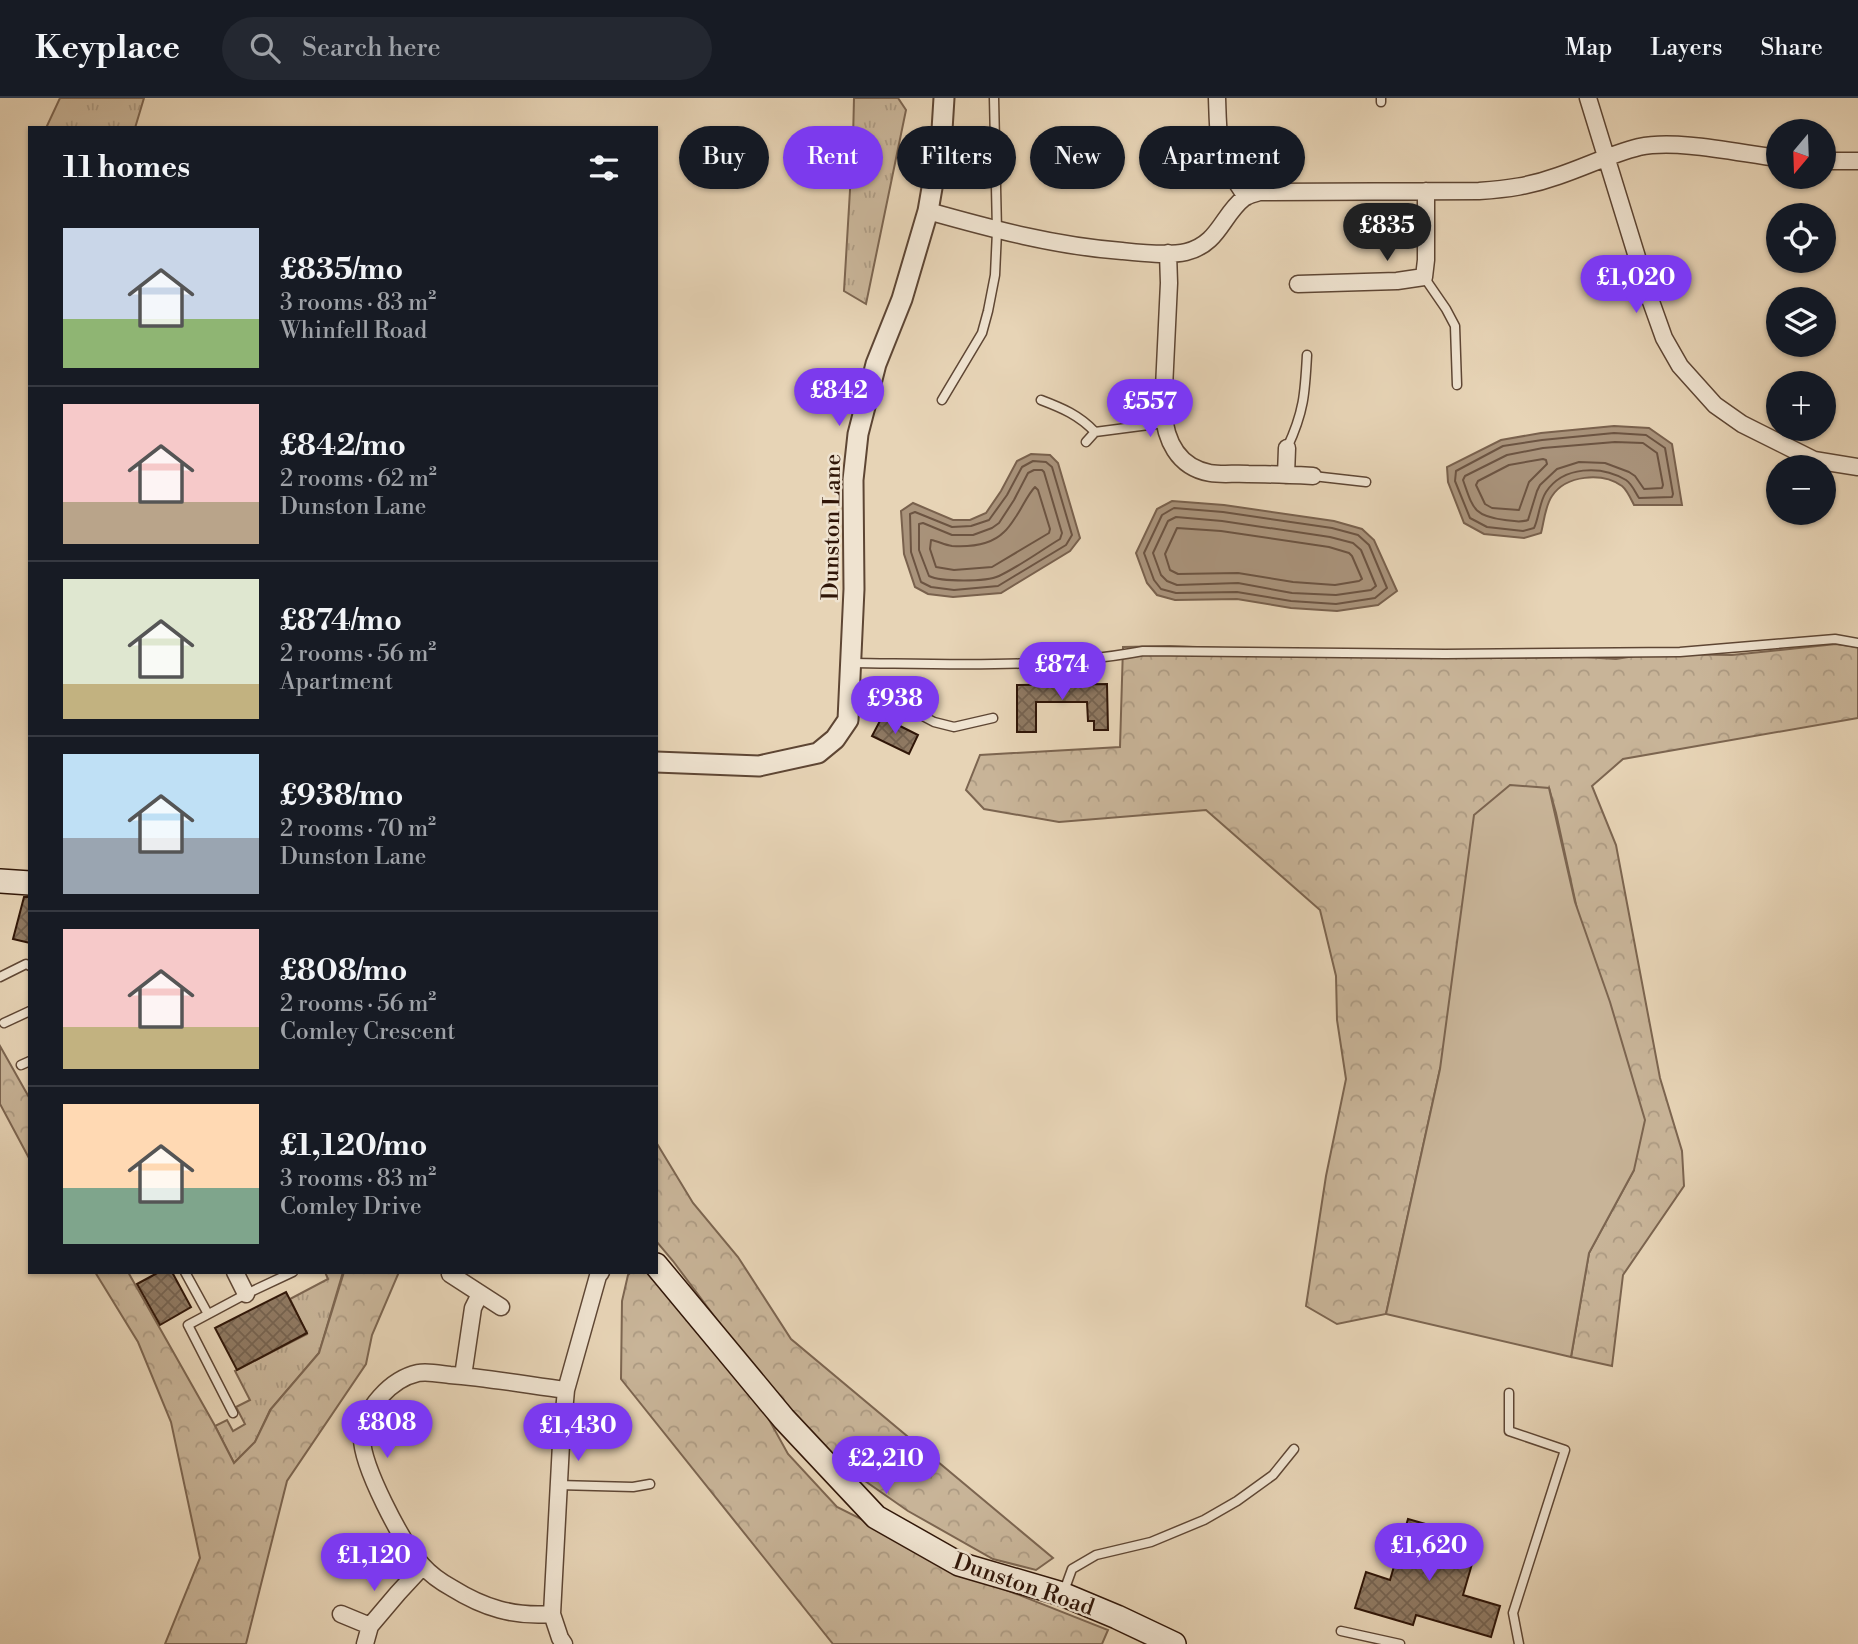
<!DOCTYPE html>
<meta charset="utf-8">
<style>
body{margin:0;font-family:"Libre Bodoni",serif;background:#242831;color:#f1f3f6;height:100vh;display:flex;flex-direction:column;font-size:26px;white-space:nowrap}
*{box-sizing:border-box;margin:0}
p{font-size:23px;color:#9ea1a6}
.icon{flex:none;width:38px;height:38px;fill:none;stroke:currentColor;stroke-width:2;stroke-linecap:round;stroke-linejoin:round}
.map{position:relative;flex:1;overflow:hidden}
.details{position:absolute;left:28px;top:28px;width:630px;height:1148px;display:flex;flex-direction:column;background:#171b24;border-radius:0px;box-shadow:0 2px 5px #0004}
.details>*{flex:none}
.banner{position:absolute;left:679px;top:28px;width:665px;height:63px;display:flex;gap:14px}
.needle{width:46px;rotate:199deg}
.fabs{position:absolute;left:1766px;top:21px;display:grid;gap:14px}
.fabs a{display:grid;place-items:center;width:70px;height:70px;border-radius:50%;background:#171b24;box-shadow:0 2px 5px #0004;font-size:35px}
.price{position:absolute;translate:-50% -60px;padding:0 16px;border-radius:24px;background:#7c3aed;color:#fff;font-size:23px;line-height:46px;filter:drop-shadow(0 2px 4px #0008)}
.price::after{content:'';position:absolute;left:50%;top:42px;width:21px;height:16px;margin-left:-10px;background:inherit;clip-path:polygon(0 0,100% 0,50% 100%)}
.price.on{background:#222;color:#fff}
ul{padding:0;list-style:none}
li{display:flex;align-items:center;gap:21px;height:175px;padding:0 35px}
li+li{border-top:2px solid #363941}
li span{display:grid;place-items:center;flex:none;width:196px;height:140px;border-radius:0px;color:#555}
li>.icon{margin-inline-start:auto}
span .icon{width:84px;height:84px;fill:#fffc;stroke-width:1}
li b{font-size:30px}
h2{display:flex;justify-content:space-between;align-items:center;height:84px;padding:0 35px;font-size:30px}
.tag{padding:0 24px;border-radius:32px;background:#171b24;box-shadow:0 2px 5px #0004;font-size:24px;line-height:63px}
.tag.on{background:#7c3aed;color:#fff}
header{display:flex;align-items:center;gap:42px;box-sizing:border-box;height:98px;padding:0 35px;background:#171b24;border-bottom:2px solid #363941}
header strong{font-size:33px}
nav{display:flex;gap:38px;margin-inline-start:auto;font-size:24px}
.search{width:490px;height:63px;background:#242831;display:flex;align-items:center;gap:18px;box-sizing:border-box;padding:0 24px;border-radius:38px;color:#9ea1a6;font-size:26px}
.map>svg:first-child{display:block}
.grass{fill:url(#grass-tufts);stroke:#7c6550;stroke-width:2}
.forest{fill:url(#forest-crowns);stroke:#7c6550;stroke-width:2}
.garden{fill:#c8b498;stroke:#7c6550;stroke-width:2}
.water{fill:#a9937b;stroke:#79614d;stroke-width:2}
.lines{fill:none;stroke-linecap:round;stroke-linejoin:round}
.shore{stroke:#6c5442;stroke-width:2}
.building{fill:url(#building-cross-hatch);stroke:#301608;stroke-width:2}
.service-casing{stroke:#5e4634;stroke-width:11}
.minor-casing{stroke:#5e4634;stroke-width:19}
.tertiary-casing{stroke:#5e4634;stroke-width:23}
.secondary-casing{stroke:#301608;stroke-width:26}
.service{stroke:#efe3d0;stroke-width:8}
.minor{stroke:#efe3d0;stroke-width:16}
.tertiary{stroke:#efe3d0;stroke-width:19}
.secondary{stroke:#efe3d0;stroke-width:23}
.labels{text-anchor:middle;stroke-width:5;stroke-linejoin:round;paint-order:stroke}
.street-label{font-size:23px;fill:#301608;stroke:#efe3d0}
</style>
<header>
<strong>Keyplace</strong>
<div class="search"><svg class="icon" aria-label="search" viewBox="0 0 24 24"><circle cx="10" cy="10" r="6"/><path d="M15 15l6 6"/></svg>Search here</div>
<nav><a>Map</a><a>Layers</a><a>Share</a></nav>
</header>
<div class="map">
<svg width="1858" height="1546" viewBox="0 0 1858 1546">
<defs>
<pattern id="grass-tufts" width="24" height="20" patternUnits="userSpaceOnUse" patternTransform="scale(1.75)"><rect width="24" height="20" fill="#c8b498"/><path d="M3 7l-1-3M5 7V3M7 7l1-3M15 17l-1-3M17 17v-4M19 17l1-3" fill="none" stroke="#ac9a82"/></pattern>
<pattern id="forest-crowns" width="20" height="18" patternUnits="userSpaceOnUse" patternTransform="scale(1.75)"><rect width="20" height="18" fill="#c8b498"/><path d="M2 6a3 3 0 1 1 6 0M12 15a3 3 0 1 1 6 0" fill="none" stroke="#ac9a82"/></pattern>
<pattern id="building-cross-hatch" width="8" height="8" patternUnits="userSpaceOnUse" patternTransform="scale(1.75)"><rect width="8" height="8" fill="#8f7962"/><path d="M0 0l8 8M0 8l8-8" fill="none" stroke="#75624f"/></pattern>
</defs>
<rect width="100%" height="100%" fill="#e7d4b6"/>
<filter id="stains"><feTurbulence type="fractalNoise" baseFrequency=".00286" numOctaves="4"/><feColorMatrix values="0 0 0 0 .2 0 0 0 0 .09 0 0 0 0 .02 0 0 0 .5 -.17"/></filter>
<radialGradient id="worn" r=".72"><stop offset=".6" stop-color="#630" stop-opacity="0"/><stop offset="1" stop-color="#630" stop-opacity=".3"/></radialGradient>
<!-- grass -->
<path class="grass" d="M 60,0 L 144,0 L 135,30 L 46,30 Z
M 854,0 L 898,0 L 906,12 L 866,206 L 844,193 L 853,42 Z
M 325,1174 L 343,1174 L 319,1255 L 270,1312 L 255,1344 L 234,1365 L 215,1328 L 227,1322 L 233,1333 L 245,1326 L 236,1309 L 250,1302 L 235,1273 L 307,1236 L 290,1201 L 328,1181 Z"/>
<!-- forest -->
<path class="forest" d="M 1836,546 L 1858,549 L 1858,620 L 1623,661 L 1592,688 L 1616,747 L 1660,980 L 1682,1053 L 1684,1088 L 1623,1177 L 1612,1268 L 1571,1259 L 1589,1155 L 1634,1072 L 1556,715 L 1549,690 L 1440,971 L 1386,1216 L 1337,1226 L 1306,1208 L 1326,1078 L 1346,981 L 1337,922 L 1336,878 L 1320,812 L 1206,712 L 1059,724 L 984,711 L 966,692 L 980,657 L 1120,649 L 1123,549 L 1170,548 L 1507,560 L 1583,559 L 1616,561 L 1647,556 L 1732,557 Z
M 0,948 L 30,1001 L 30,1062 L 0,1006 Z
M 656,1044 L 693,1105 L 738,1159 L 791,1241 L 1053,1460 L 1036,1472 L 993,1461 L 908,1413 L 845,1369 L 776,1301 L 673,1163 L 656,1143 Z
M 95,1174 L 128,1174 L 214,1326 L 234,1365 L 255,1344 L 271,1311 L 319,1255 L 344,1174 L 399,1174 L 372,1237 L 366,1266 L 287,1383 L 246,1546 L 165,1546 L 200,1460 L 171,1324 L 138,1244 Z
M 631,1174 L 651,1174 L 752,1291 L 788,1356 L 837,1409 L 895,1438 L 948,1469 L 1108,1532 L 1102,1546 L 833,1546 L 621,1281 L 622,1203 L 628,1177 Z"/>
<!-- garden -->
<path class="garden" d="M 1510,687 L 1549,690 L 1575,804 L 1610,904 L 1645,1022 L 1634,1072 L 1589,1155 L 1571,1259 L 1386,1216 L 1440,971 L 1474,717 Z"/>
<!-- water -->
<path class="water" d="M 1614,328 L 1649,330 L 1672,346 L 1682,407 L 1634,407 C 1631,401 1627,392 1622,388 C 1602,374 1566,377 1552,398 C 1545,408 1544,424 1541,435 L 1524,440 L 1484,436 L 1464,425 L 1448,384 L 1447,369 L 1501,342 L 1541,335 Z
M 1031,356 L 1050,357 L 1058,365 L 1080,440 L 1070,453 L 1001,495 L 953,499 L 928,496 L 915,489 L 904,456 L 901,413 L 913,405 L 953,422 L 970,422 L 986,415 L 1001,393 L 1017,363 Z
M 1172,403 L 1224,407 L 1334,423 L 1362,431 L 1374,442 L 1397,493 L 1378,507 L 1337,513 L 1291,510 L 1237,501 L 1175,502 L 1157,497 L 1147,485 L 1136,455 L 1157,411 Z"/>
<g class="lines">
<!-- shore -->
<path class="shore" d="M 1614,335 L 1646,337 L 1665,350 L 1673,396 L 1672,399 L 1639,400 C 1635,394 1632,386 1626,382 C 1601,367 1563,368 1546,394 C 1539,405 1539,420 1534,430 L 1523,433 L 1487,429 L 1470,420 L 1455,383 L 1456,373 L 1503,348 L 1542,342 Z
M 1615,344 L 1643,345 L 1657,355 L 1663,387 L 1662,390 L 1644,391 L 1635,378 L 1629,374 L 1605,365 L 1579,364 L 1557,371 L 1540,387 L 1537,393 L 1528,422 C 1520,425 1513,423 1505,422 C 1473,418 1473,410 1463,382 L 1465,378 L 1507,357 L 1543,350 Z
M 1543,361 L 1546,362 L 1547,366 L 1529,384 L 1519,412 L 1492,410 L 1485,406 L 1476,387 L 1478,383 L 1509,367 Z
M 1033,363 L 1046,364 L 1052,369 L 1072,437 L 1066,447 L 998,488 L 954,492 L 931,489 L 921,484 L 911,454 L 910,416 L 915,414 L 952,429 L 971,428 L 989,422 L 1007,397 L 1022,369 Z
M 1034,372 L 1042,372 L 1044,374 L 1062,435 L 1060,441 C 1040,453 1020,468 999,478 C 986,484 941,484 929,478 L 919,452 L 919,426 L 923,425 L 952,437 L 973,437 L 992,430 L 999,425 L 1014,402 L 1028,375 Z
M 1035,389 L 1038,392 L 1050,431 L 1049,435 L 992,469 L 954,472 L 936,469 L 930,451 L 931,442 C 938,443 944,447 952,448 C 969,449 991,447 1004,434 C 1009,430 1013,423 1017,417 C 1023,408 1028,396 1035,389 Z
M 1174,410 L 1223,414 L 1332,430 L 1358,437 L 1369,447 L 1387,490 L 1375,500 L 1336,506 L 1291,503 L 1237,494 L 1176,495 L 1161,491 L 1154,482 L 1144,455 L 1162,417 Z
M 1176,419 L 1222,423 L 1330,439 L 1353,445 L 1361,452 L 1376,488 L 1371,492 L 1336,497 L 1292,495 L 1238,485 L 1177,487 L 1167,483 L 1161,477 L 1153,455 L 1168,423 Z
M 1177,430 L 1221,433 L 1329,449 L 1349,455 L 1352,458 L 1362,481 L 1359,483 L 1335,487 L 1293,484 L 1238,475 L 1178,476 L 1170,472 L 1165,456 Z"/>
</g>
<!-- building -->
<path class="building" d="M 1107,586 L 1108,632 L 1094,632 L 1094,623 L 1088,623 L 1087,604 L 1036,604 L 1036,634 L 1017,634 L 1017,587 Z
M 882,619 L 918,637 L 909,656 L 872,638 Z
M 24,799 L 30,799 L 30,845 L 13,841 Z
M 159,1174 L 172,1174 L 191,1209 L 160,1227 L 137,1186 Z
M 286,1194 L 307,1235 L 237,1272 L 215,1230 Z
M 1408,1421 L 1457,1435 L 1453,1446 L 1476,1452 L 1463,1497 L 1500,1508 L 1491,1539 L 1416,1517 L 1413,1527 L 1355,1510 L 1366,1474 L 1390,1482 Z"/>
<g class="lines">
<defs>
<path id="service" d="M 1381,4 L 1381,0
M 1424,179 L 1446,211 L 1455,228 L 1457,287
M 942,302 L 982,235 L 988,213 L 995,177 L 997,133 L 994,0
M 1041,302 C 1062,310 1079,317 1095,334
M 1086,344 L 1095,334 L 1164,325
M 1287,350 C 1304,314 1305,295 1307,257
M 1313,378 L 1366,384
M 851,565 C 948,566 1047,571 1143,553 L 1445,556 L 1680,554 L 1835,541 L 1858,545
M 850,594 L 900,606 L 934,624 L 954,629 L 993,620
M 0,879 L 26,866 L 30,868
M 4,925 L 30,913
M 21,967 L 30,963
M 185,1174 L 208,1216
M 1509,1295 L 1509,1333 L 1565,1352 L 1513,1515 L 1519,1546
M 233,1315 L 188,1227 L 246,1196 L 293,1174
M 558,1387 L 633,1389 L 650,1386
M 1064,1493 L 1072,1471 L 1096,1457 L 1151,1444 L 1204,1422 L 1237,1403 L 1273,1377 L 1294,1351
M 1341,1533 L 1400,1546"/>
<path id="minor" d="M 1217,0 C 1218,24 1217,48 1228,70 C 1233,80 1240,89 1246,99
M 1588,0 L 1649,198 L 1664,240 L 1680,268 L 1715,307 L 1742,326 L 1814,362 L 1858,369
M 1824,63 L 1858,63
M 928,113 C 992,131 1055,148 1122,153 C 1141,155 1168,158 1186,154 C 1219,146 1222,117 1244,100 C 1248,97 1254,96 1259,94 L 1479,93 C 1508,91 1530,88 1558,78 C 1585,69 1611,56 1639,49 C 1677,41 1738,55 1778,60
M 1168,155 L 1169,185 L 1163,311 C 1165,341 1177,369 1210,375 C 1222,377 1236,375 1248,376 C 1269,376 1291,377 1313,378
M 1298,186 L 1397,183 L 1424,179 L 1426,162 L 1426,93
M 1286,377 L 1287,350
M 235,1174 L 246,1196
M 450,1176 L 501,1209
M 463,1278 L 473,1210 L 480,1196
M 341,1516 L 370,1528
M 552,1516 C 514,1519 484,1510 452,1490 C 441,1484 430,1476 422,1467 C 402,1445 361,1367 362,1339 C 363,1311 391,1281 418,1275 C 428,1273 441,1276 450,1277 C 489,1280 528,1287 566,1292
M 365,1546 L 370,1528 L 398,1495 L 423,1468
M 564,1546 L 560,1540 L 552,1516 L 561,1346 L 566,1292 L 598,1178 L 601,1174"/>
<path id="tertiary" d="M 656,664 L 759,668 L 818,655 L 835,641 L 848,622 L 854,491 L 853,382 L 858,336 L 876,266 L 902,201 L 928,113 L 942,32 L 944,0"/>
<path id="secondary" d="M 0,783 L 30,785
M 656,1167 L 784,1321 L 876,1419 L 959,1466 L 1062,1496 L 1117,1519 L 1174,1546"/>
</defs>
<!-- service casing -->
<use href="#service" class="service-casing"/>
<!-- minor casing -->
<use href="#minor" class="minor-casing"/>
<!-- tertiary casing -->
<use href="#tertiary" class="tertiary-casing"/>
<!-- secondary casing -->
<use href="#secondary" class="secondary-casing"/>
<!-- service -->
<use href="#service" class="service"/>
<!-- minor -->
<use href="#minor" class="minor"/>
<!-- tertiary -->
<use href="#tertiary" class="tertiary"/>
<!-- secondary -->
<use href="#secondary" class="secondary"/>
</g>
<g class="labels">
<!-- street labels -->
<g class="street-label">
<text transform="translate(831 429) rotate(-89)" y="8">Dunston Lane</text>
<text transform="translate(1024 1486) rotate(19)" y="8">Dunston Road</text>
</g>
</g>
<rect width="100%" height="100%" filter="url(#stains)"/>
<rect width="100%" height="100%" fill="url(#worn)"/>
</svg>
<div class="fabs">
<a><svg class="needle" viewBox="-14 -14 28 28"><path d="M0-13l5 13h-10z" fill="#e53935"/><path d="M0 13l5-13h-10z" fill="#9ea1a6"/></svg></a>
<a><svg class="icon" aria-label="locate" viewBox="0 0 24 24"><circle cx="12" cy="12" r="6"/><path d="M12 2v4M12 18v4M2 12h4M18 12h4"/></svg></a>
<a><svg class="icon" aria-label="layers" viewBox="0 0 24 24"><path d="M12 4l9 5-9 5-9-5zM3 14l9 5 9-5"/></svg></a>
<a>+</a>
<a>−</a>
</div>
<b class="price on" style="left:1387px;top:165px">£835</b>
<b class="price" style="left:1636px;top:217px">£1,020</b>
<b class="price" style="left:839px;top:330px">£842</b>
<b class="price" style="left:1150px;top:341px">£557</b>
<b class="price" style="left:1062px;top:604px">£874</b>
<b class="price" style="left:895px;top:638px">£938</b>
<b class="price" style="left:387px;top:1362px">£808</b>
<b class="price" style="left:578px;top:1365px">£1,430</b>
<b class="price" style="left:886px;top:1398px">£2,210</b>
<b class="price" style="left:1429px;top:1485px">£1,620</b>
<b class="price" style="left:374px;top:1495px">£1,120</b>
<div class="banner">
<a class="tag">Buy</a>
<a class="tag on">Rent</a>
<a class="tag">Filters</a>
<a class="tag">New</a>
<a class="tag">Apartment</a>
</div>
<section class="details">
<h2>11 homes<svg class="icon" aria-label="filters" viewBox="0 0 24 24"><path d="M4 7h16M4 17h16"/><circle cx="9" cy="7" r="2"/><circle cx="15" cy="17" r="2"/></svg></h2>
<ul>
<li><span style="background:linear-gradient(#c9d6e8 65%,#8fb573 0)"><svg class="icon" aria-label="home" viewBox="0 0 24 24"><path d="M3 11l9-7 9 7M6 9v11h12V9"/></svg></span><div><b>£835/mo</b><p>3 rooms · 83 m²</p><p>Whinfell Road</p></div></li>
<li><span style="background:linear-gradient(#f6c9c9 70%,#b9a48a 0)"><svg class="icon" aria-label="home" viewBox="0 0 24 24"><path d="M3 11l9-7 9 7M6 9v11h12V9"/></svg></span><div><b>£842/mo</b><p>2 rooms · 62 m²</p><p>Dunston Lane</p></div></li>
<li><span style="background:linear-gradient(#dfe7d0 75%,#c2b280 0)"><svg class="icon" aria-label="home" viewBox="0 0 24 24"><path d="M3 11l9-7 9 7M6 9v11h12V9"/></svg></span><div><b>£874/mo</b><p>2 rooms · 56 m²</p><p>Apartment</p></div></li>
<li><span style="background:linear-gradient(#bfe0f5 60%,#9aa5b1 0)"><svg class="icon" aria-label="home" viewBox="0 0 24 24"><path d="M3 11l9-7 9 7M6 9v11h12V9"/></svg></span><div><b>£938/mo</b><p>2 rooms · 70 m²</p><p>Dunston Lane</p></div></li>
<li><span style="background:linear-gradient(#f6c9c9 70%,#c2b280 0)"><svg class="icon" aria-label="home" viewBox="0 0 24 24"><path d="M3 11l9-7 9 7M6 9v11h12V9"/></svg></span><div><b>£808/mo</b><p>2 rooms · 56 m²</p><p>Comley Crescent</p></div></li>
<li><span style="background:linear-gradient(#ffd9b3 60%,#7fa58c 0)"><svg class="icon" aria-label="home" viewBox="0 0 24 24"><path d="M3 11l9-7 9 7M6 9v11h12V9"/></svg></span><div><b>£1,120/mo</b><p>3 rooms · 83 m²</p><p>Comley Drive</p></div></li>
</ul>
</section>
</div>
